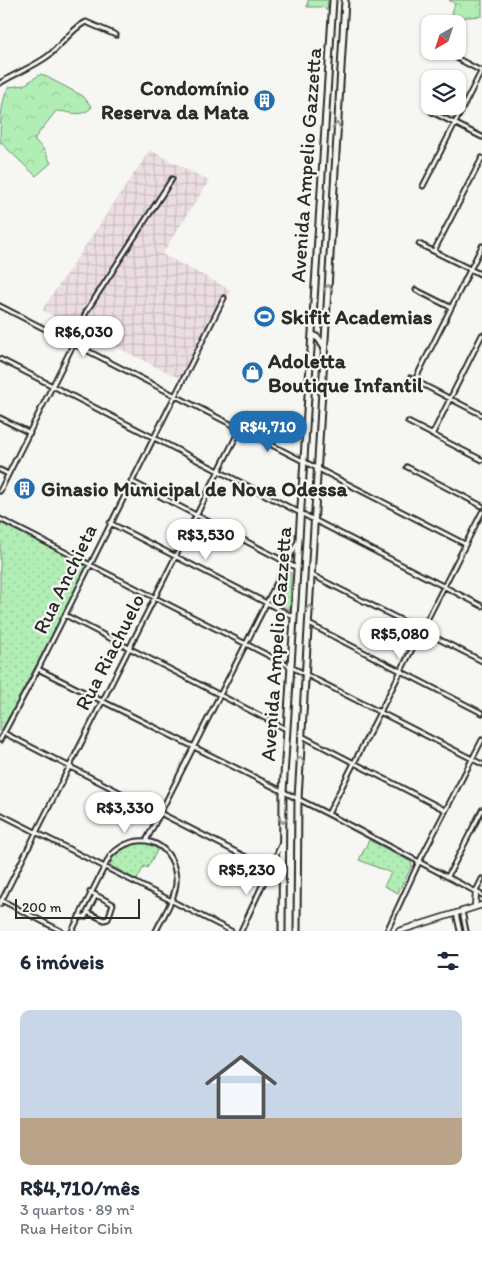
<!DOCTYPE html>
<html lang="pt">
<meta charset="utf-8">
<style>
body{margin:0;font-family:Itim,sans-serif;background:#f2f2f3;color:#1f2937;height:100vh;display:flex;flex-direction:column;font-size:19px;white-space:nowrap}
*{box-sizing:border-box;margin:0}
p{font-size:16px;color:#747a83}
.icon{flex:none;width:28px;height:28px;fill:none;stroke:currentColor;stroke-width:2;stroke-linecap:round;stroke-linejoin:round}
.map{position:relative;height:931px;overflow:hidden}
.panel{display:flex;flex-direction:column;background:#fff;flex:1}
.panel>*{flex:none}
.needle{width:32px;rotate:219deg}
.tools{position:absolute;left:421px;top:15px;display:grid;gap:10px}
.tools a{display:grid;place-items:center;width:45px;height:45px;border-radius:10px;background:#fff;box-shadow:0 1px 4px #0004;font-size:25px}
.scale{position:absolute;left:15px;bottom:12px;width:125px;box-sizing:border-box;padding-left:5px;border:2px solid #2b2b2b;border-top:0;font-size:14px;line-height:18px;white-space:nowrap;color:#2b2b2b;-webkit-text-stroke:4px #f6f6f2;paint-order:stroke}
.price{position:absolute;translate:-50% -42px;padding:0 11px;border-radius:18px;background:#fff;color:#222;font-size:16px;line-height:32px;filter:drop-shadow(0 1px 2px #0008)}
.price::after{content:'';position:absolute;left:50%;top:30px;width:15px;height:11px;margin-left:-8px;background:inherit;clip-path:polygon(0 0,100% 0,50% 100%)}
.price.on{background:#1f6fb2;color:#fff}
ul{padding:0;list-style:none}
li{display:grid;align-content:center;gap:10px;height:265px;padding:0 20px}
li span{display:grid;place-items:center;height:155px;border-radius:10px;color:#555}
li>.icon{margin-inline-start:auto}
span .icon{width:90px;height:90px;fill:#fffc;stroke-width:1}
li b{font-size:21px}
h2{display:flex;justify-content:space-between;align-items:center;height:60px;padding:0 20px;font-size:21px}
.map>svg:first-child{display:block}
.industrial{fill:url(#industrial-grid)}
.grass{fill:url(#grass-dots);stroke:#6e8c70}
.forest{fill:url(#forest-crowns);stroke:#6e8c70}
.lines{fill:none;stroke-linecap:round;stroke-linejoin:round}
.minor-casing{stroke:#2b2b2b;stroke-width:7}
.secondary-casing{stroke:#2b2b2b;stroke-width:8}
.primary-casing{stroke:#2b2b2b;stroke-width:9}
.minor{stroke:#f6f6f2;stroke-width:3}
.secondary{stroke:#f6f6f2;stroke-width:4.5}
.primary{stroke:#f6f6f2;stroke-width:5}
.oneway{stroke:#90908e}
.labels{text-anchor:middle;stroke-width:4.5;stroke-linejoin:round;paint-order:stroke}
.poi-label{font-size:21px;font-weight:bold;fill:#2b2b2b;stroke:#f6f6f2;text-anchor:start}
.street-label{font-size:21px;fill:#2b2b2b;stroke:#f6f6f2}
</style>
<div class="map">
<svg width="482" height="931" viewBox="0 0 482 931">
<defs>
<pattern id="industrial-grid" width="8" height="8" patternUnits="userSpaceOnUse" patternTransform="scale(1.25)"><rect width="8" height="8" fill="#ecdde2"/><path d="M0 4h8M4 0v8" fill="none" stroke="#cbbec2"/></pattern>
<pattern id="grass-dots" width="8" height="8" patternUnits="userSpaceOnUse" patternTransform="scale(1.25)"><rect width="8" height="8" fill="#b1eeb5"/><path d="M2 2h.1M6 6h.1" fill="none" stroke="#98cc9c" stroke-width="1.8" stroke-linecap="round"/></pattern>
<pattern id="forest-crowns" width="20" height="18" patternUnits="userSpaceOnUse" patternTransform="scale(1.25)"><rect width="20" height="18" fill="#b1eeb5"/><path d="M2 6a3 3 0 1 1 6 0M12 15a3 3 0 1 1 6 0" fill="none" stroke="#98cc9c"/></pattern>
</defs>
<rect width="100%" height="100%" fill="#f6f6f2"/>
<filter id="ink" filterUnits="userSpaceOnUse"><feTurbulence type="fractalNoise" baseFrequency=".02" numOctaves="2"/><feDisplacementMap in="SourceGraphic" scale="10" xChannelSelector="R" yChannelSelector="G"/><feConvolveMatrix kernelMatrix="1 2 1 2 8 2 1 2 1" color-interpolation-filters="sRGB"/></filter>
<g filter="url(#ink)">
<!-- industrial -->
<path class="industrial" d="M 150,150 L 209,181 L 162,254 L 231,290 L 185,381 L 42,310 Z"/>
<!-- grass -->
<path class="grass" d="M 0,523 L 88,566 L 0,734 Z
M 287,571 L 291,573 L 290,610 L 273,603 Z
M 369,840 L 411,862 L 412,866 L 398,893 L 384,886 L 391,873 L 359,860 Z
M 138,842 L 146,843 L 158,849 L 147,868 L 144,866 L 137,880 L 110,865 C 113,851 125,846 138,842 Z"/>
<!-- forest -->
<path class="forest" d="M 308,0 L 328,0 L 327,11 L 323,7 L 307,7 Z
M 449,0 L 482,0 L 482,16 L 455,18 L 452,13 L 455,4 Z
M 41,74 L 83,96 L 92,107 C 81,119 69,111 56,111 L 34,139 L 44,150 L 51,163 L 36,176 L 0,142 C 0,128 1,97 9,87 L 24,85 Z"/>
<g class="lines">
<defs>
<path id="minor" d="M 447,53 L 481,71
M 0,83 C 16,73 33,67 48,56 C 61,46 71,29 86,22 L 116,35
M 432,112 L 482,137
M 423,186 L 482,70
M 419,244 L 482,275
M 434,251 L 482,158
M 416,290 L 450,307
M 0,306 L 465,544
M 0,359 L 482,606
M 410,378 L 482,415
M 415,380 L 482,246
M 0,418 L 30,433
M 408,422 L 482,460
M 432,435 L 482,335
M 407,467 L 482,506
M 0,470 L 8,474
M 131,481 L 297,568
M 0,491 L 74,343 L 86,312 L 172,179
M 0,519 L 482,764
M 110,523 L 294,617
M 312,575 L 482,661
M 65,615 L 286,729
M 309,624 L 482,713
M 38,669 L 328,814 L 482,895
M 4,733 L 281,875
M 302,736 L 445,810
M 0,740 L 38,669 L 224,298
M 0,814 L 231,931
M 328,814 L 482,512
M 147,839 L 297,543
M 448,876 L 482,810
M 476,891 L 482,879
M 1,900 L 61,931
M 0,904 L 248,413
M 462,911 L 466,931
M 87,912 L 104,920 L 108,919 L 113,904 L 96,895
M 456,913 L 460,931
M 79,916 L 85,917 L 96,895 L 90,892
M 72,931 L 110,856 C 136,829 172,839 176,877 C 178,895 163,916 156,931
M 241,931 L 282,843
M 387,931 L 419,862 L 482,740"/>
<path id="secondary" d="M 475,907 L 476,891
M 399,931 L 482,905"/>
<path id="primary" d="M 312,334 L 319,339 L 324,347
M 282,931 L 283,792 L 333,0
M 297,931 L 298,799 L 345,0"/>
</defs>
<!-- minor casing -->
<use href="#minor" class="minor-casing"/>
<!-- secondary casing -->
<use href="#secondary" class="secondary-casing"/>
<!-- primary casing -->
<use href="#primary" class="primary-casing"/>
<!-- minor -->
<use href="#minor" class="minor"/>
<!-- secondary -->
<use href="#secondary" class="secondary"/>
<!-- primary -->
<use href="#primary" class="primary"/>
</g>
<!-- one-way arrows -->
<defs><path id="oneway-chevron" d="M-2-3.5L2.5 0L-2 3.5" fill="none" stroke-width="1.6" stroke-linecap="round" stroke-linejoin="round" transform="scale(1.25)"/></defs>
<g class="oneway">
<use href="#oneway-chevron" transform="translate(337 126) rotate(-86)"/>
<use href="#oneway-chevron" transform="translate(328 288) rotate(-87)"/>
<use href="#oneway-chevron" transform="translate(310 608) rotate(-86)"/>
<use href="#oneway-chevron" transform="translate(300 760) rotate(-86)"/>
<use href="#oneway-chevron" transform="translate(283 820) rotate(90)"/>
</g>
</g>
<!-- icons -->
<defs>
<symbol id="building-disc" viewBox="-11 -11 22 22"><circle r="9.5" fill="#1f6fb2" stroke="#f6f6f2"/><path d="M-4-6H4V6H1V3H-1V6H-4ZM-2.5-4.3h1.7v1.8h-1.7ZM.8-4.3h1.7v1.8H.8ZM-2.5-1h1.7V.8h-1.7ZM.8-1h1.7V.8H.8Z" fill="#fff"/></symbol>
<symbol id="stadium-disc" viewBox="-11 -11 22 22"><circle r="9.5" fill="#1f6fb2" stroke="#f6f6f2"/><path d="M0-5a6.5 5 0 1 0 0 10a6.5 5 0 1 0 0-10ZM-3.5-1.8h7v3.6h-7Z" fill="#fff"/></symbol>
<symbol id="shop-disc" viewBox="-11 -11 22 22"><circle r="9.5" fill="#1f6fb2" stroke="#f6f6f2"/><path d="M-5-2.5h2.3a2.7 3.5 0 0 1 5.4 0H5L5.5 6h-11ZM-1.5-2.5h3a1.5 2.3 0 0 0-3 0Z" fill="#fff"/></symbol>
</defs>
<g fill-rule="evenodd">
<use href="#building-disc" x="252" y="88" width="25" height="25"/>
<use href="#stadium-disc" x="252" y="304" width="25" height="25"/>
<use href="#shop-disc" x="240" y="360" width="25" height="25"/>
<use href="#building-disc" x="12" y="476" width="25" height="25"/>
</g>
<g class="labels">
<!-- poi labels -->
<g class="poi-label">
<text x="249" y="95" text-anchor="end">Condomínio<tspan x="249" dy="24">Reserva da Mata</tspan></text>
<text x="281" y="324">Skifit Academias</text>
<text x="268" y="368">Adoletta<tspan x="268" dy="24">Boutique Infantil</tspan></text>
<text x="41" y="496">Ginasio Municipal de Nova Odessa</text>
</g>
<!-- street labels -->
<g class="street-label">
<text transform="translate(306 165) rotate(-86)" y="7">Avenida Ampelio Gazzetta</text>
<text transform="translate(65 579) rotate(-64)" y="7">Rua Anchieta</text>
<text transform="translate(276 644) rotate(-86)" y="7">Avenida Ampelio Gazzetta</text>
<text transform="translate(110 652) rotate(-63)" y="7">Rua Riachuelo</text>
</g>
</g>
</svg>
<div class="tools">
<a><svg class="needle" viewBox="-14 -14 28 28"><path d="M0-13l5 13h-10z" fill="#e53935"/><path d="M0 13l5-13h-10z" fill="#747a83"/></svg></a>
<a><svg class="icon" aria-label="layers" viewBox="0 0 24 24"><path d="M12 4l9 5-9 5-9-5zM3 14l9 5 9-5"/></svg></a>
</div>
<div class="scale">200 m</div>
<b class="price" style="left:84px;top:358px">R$6,030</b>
<b class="price on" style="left:268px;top:453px">R$4,710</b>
<b class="price" style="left:206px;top:561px">R$3,530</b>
<b class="price" style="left:400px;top:660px">R$5,080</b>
<b class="price" style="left:125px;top:834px">R$3,330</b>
<b class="price" style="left:247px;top:896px">R$5,230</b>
</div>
<section class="panel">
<h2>6 imóveis<svg class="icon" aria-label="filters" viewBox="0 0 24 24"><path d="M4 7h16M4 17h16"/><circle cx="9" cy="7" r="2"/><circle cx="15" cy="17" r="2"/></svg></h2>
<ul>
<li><span style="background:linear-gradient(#c9d6e8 70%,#b9a48a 0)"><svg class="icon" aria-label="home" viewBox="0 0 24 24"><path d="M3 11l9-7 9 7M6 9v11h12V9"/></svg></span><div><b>R$4,710/mês</b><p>3 quartos · 89 m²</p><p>Rua Heitor Cibin</p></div></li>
</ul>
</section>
